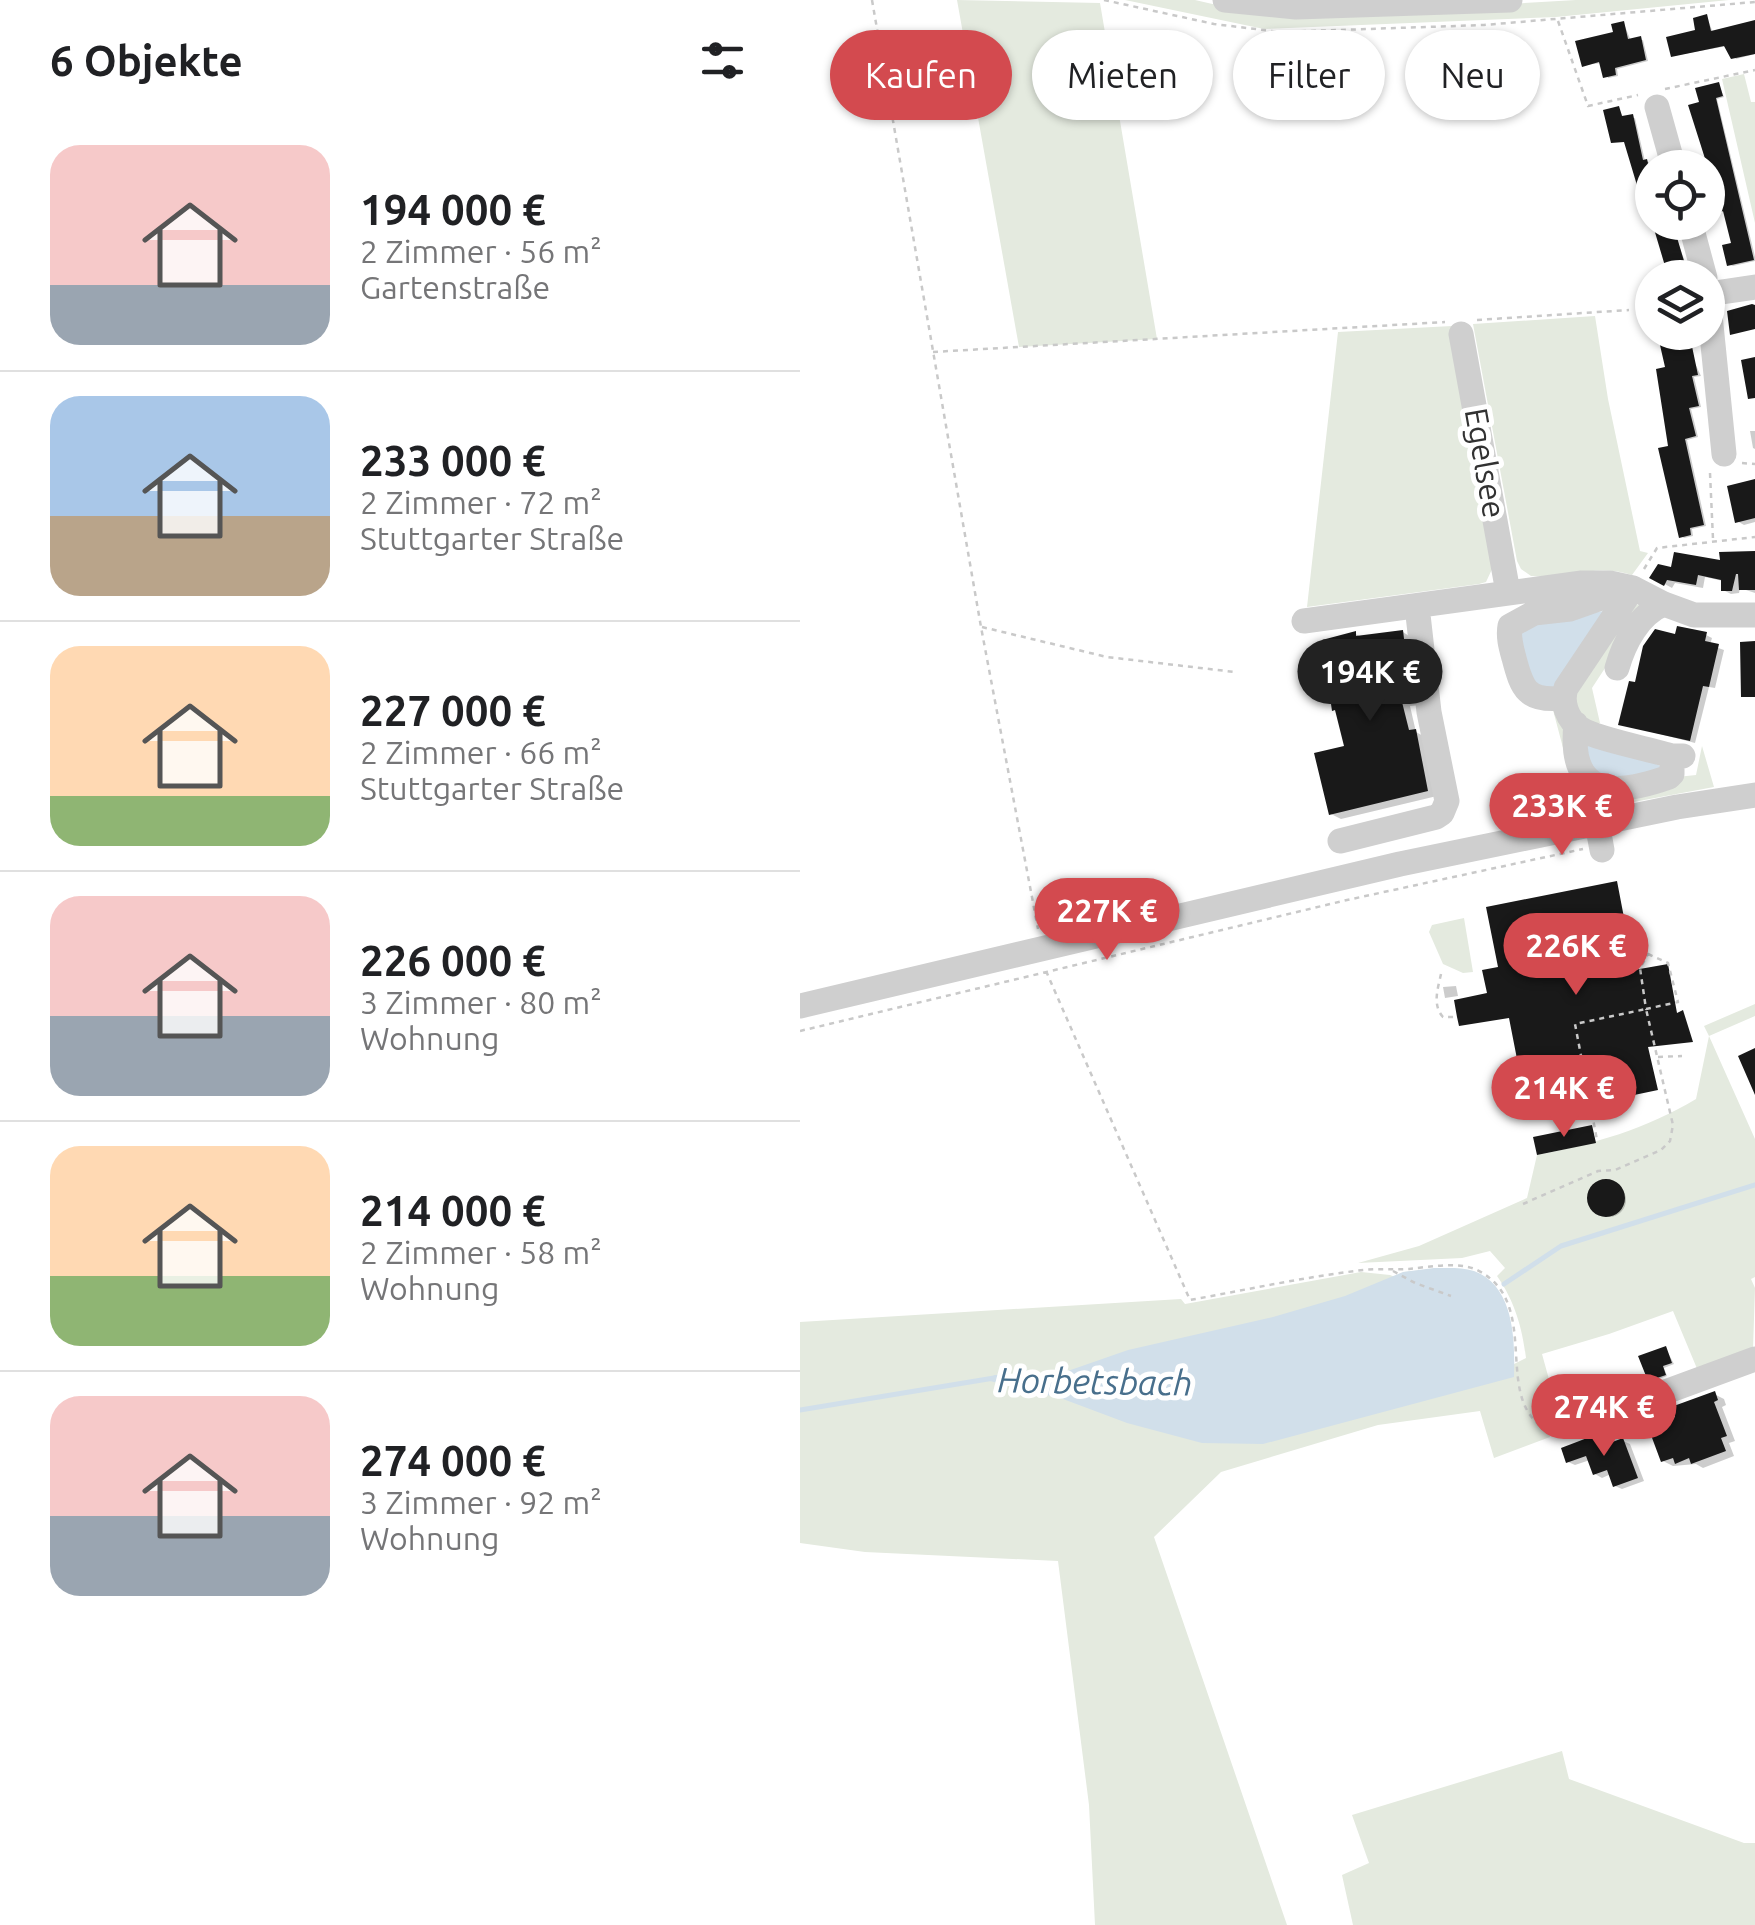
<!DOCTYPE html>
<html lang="de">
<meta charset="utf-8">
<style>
body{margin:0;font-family:Ubuntu,sans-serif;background:#f6f6f6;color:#202124;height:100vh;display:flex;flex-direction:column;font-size:38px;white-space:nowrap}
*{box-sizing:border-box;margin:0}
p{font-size:32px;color:#757577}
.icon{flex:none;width:55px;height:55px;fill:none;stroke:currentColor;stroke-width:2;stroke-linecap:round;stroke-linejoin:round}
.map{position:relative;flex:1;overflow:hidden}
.details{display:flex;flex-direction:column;background:#fff;width:800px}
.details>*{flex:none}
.top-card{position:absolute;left:30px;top:30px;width:775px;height:90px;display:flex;gap:20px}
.buttons{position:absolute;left:835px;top:150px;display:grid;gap:20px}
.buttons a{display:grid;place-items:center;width:90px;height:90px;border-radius:50%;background:#fff;box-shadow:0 2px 8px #0004;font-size:50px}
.price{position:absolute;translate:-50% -85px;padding:0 22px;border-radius:35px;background:#d34a4f;color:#fff;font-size:32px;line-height:65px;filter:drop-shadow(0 2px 5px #0008)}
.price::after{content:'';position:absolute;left:50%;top:60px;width:30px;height:22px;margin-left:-15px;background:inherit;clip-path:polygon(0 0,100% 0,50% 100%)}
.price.selected{background:#222;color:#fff}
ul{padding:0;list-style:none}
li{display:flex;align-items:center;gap:30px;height:250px;padding:0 50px}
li+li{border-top:2px solid #e0e0e0}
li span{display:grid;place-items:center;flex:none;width:280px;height:200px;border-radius:30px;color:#555}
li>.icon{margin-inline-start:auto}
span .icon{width:120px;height:120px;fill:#fffc;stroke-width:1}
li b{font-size:42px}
h2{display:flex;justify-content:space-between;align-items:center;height:120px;padding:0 50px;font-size:42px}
.tag{padding:0 35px;border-radius:45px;background:#fff;box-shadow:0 2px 8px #0004;font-size:35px;line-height:90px}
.tag.selected{background:#d34a4f;color:#fff}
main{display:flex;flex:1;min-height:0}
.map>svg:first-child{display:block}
.green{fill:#e4eadf}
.water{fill:#d1dfea}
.shadow{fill:#0003}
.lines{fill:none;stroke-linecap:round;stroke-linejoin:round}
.stream{stroke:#d1dfea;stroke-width:5}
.building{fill:#191919}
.path{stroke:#c9c9c9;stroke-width:2.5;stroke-dasharray:5 5;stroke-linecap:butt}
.minor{stroke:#cfcfcf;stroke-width:25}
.labels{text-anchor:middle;stroke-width:10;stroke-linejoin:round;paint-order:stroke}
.street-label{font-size:32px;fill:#323232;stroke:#fff}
.water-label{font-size:35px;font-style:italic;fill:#486f8c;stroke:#fff}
</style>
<main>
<section class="details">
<h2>6 Objekte<svg class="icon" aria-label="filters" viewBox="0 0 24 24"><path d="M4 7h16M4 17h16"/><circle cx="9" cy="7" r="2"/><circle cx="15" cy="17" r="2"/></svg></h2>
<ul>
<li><span style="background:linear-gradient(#f6c9c9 70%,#9aa5b1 0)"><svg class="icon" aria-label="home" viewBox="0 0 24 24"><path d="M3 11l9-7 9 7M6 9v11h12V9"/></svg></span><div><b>194 000 €</b><p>2 Zimmer · 56 m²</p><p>Gartenstraße</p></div></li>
<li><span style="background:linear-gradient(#a9c7e8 60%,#b9a48a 0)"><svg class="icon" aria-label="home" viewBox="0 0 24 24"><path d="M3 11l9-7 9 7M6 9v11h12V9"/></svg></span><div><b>233 000 €</b><p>2 Zimmer · 72 m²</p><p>Stuttgarter Straße</p></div></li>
<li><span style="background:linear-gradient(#ffd9b3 75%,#8fb573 0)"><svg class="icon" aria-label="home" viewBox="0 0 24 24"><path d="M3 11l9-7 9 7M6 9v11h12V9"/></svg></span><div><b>227 000 €</b><p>2 Zimmer · 66 m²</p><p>Stuttgarter Straße</p></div></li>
<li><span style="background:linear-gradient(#f6c9c9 60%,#9aa5b1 0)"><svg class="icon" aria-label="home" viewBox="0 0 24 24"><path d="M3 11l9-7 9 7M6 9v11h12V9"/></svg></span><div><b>226 000 €</b><p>3 Zimmer · 80 m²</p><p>Wohnung</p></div></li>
<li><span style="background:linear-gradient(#ffd9b3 65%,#8fb573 0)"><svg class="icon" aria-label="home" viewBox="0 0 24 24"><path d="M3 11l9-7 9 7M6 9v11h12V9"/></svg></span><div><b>214 000 €</b><p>2 Zimmer · 58 m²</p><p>Wohnung</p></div></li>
<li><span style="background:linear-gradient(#f6c9c9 60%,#9aa5b1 0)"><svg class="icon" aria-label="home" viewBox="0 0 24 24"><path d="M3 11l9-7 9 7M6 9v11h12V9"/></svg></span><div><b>274 000 €</b><p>3 Zimmer · 92 m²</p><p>Wohnung</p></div></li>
</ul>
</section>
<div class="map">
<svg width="955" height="1925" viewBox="0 0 955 1925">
<rect width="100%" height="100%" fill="#fff"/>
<!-- green -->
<path class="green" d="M 157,0 L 300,3 L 357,339 L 219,347 Z
M 325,0 L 395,0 L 456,14 L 575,12 L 776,0 L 929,0 L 756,17 L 464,29 Z
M 944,74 L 951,102 L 955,102 L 955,223 L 922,79 Z
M 795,316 L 808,399 L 840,551 L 848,553 L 832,575 C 797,563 766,579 731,576 L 721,569 L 717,561 L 673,324 Z
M 652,326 L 693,567 L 686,582 L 679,584 L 507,607 L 538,332 Z
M 839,604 L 839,616 L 792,688 L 800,723 L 783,723 L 771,695 L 823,611 Z
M 753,710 L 877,777 L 896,775 L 902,746 L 914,787 L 780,812 Z
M 664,918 L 673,972 L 663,973 L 643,964 L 629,932 L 632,925 Z
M 955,1004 L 955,1016 L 909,1036 L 955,1139 L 955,1277 L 951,1279 L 955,1288 L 953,1349 L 898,1371 L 873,1311 L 809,1334 L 742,1354 L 760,1419 L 746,1424 L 750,1437 L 694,1458 L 680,1411 L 578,1425 L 421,1472 L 354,1537 L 487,1925 L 295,1925 L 289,1805 L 258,1561 L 65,1552 L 0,1543 L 0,1322 L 381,1299 L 385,1304 L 561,1272 L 590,1275 L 655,1301 L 604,1272 L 633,1269 L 712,1365 L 726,1358 C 722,1327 715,1302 697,1276 L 705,1268 L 690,1251 L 662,1258 L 558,1263 L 619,1246 L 727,1198 L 737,1155 C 794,1144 846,1129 896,1099 L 909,1036 L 904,1026 Z
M 762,1751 L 769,1779 L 944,1843 L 955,1843 L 955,1925 L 553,1925 L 542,1875 L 569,1863 L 552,1815 Z"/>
<!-- water -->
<path class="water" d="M 812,610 L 763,687 L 733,690 L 716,628 L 723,621 Z
M 778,736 L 802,739 L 869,770 L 797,782 Z
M 634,1268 C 647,1268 662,1267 674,1271 C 715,1286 715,1342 714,1377 L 463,1444 L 402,1443 L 327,1423 L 263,1399 L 190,1381 L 194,1375 L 262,1373 L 328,1350 L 473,1317 L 545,1296 L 603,1272 Z"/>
<!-- shadow -->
<path class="shadow" d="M 907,17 L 913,33 L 955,23 L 955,54 L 936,59 L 927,46 L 873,56 L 898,32 Z
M 824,24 L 831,41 L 843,40 L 848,61 L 817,69 L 818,76 L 808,78 L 802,63 L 784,65 Z
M 919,85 L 924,97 L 917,99 L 955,257 L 955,261 L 933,266 L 930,265 L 934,245 L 926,212 L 917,212 L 913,196 L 908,197 L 908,181 L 911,181 L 891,106 L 902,104 Z
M 819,109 L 824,119 L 835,118 L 845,161 L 850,163 L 852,174 L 852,201 L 844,201 L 827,142 L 813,141 Z
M 872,226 L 885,262 L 870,266 L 867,264 Z
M 859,332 L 893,332 L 894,340 L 885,342 L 901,376 L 894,377 L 901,407 L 891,409 L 898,437 L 887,440 L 906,526 L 892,529 L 893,536 L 884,538 L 881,536 L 871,448 L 868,369 Z
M 950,431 L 955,431 L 955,449 L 953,448 Z
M 955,482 L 955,522 L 944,525 L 937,521 Z
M 955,553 L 955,593 L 940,588 L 939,593 L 931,594 L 923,590 L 923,581 L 905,577 L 903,588 L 875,583 L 872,588 L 852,577 L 873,570 L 922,563 Z
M 603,632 L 612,638 L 620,705 L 610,706 L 616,732 L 625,737 L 637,796 L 541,819 L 531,814 L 547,748 L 555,634 L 562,637 Z
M 906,635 L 912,638 L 910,645 L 924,650 L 915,688 L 909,687 L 895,743 L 821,724 L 837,685 L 877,637 Z
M 656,986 L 658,996 L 645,998 L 643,987 Z
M792 1200a17 17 0 1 1 34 0a17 17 0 1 1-34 0Z
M 866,1349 L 874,1364 L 864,1368 L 867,1376 L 853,1381 L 850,1379 Z
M 914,1394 L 924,1399 L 926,1405 L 922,1407 L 935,1441 L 929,1443 L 934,1456 L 903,1468 L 896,1464 L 873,1466 L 863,1461 L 878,1419 Z
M 794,1438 L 803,1448 L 823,1441 L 830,1444 L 844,1481 L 822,1489 L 815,1486 L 811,1474 L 802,1478 L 795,1474 L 790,1460 L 775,1465 L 768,1462 Z"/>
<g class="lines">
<!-- stream -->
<path class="stream" d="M 704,1284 L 761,1246 L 955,1185
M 0,1410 L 194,1378"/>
</g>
<!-- building -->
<path class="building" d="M 907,14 L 911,31 L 955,20 L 955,54 L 931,59 L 924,46 L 871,57 L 866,37 L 895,30 L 893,18 Z
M 824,21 L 828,39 L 841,36 L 846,60 L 815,68 L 816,75 L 803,78 L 799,62 L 782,67 L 775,41 L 813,32 L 811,24 Z
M 919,82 L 923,96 L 916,98 L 954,260 L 927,266 L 922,245 L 931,243 L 923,211 L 914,213 L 908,196 L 908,168 L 888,105 L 899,102 L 895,88 Z
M 819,106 L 822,116 L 833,114 L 843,160 L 847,159 L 852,179 L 852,199 L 842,202 L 824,142 L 811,143 L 803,110 Z
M 873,224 L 884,261 L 865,266 L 854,229 Z
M 952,304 L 955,305 L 955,329 L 930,335 L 927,311 Z
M 857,332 L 889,332 L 898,375 L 892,376 L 899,406 L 889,408 L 896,436 L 885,439 L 904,525 L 890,528 L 891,535 L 879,538 L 858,448 L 868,446 L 856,369 L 865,367 Z
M 955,357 L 955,398 L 948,399 L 941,360 Z
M 955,479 L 955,518 L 935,523 L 927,486 Z
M 955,551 L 955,590 L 939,590 L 938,574 L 936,574 L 932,591 L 921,591 L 921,580 L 898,575 L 896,585 L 867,580 L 864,586 L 849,578 L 858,564 L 871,567 L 874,552 L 920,560 L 919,552 Z
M 877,626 L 907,632 L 905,641 L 919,644 L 909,687 L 903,686 L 890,741 L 818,725 L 829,681 L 835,682 L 843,646 L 855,629 L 875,634 Z
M 603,630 L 611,700 L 602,702 L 609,730 L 616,729 L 628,791 L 529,815 L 514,753 L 544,746 L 535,710 L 532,711 L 522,640 L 556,631 L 556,636 Z
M 955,641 L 955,697 L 941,697 L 940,642 Z
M 817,881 L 834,970 L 868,964 L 877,1013 L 883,1010 L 893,1042 L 848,1047 L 858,1090 L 796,1103 L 794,1096 L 727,1110 L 709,1018 L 659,1026 L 657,1017 L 654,1000 L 687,993 L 682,970 L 698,967 L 686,907 Z
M 955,1048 L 955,1095 L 938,1056 Z
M 792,1125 L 796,1143 L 737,1155 L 733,1137 Z
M787 1198a19 19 0 1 1 38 0a19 19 0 1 1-38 0Z
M 866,1346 L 872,1363 L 863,1366 L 866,1375 L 848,1381 L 838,1356 Z
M 915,1391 L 918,1400 L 914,1402 L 927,1436 L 921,1438 L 926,1451 L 891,1464 L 889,1458 L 875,1464 L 873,1458 L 861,1462 L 848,1427 L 875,1417 L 871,1407 Z
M 795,1435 L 799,1447 L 823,1438 L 838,1478 L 813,1487 L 807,1470 L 793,1475 L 786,1456 L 766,1463 L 761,1448 Z"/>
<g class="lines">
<!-- path -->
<path class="path" d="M 72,0 L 181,627 L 238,929
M 304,0 L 414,24 L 480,32 L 684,25 L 955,2
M 758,21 L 788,106 L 838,95
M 865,89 L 955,70
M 677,320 L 829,310
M 133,352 L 645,322
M 942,463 L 955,464
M 910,473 L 913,539
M 844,569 L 857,548 L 955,537
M 182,627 L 307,657 L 435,672
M 848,954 L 868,963 L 878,1002 L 846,1009 L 840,968 Z
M 246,971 L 390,1300 C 445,1290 500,1278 555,1271 C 573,1268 591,1270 609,1269 C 629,1267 658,1261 677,1270 C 746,1304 687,1405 752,1432 L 809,1412
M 641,974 C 638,988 632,1005 643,1017 L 657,1017
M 0,1031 L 547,900 L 783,849
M 858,1057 L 882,1056
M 723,1204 L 798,1171 L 815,1170 L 861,1150 L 870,1141 L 873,1125 L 846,1009 L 775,1024 L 797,1140
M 593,1271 L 615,1283 L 651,1296"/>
<!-- minor -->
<path class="minor" d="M 425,0 L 496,7 L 710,0
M 857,107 L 874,168
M 890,222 L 905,278
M 908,294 L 955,287
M 908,295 L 924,454
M 851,308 L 852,308
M 661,334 L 708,592
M 833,588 L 766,688 C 761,702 767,720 781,729 C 799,740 850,749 872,756 L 883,756
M 504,621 L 782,583 L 810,583 L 833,588 L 864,604 L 894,615 L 955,615
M 817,668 C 824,643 839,614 864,604
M 763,698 C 727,702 722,689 714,658 C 711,647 708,637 710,626 L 734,613 L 770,609 L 804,597 L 821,600
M 776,724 C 768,797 813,797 869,777 L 872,774 L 872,756
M 797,823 L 802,850
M 540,841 L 636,817 L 642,813 L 647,801 L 629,712 L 617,606
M 0,1006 L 600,864 L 877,807 L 955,795
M 830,1405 L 955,1359"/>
</g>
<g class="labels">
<!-- street labels -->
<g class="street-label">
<text transform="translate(685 463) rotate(80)" y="11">Egelsee</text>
</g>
<!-- water labels -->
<g class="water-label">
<text transform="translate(295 1382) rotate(1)" y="12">Horbetsbach</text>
</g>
</g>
</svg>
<div class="buttons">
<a><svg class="icon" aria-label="locate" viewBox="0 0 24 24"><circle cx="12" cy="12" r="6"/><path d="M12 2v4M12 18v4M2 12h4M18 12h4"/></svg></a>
<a><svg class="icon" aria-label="layers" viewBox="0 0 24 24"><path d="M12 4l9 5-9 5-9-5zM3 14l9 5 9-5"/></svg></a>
</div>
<b class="price selected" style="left:570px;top:724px">194K €</b>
<b class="price" style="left:762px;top:858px">233K €</b>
<b class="price" style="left:307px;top:963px">227K €</b>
<b class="price" style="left:776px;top:998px">226K €</b>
<b class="price" style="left:764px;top:1140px">214K €</b>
<b class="price" style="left:804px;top:1459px">274K €</b>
<div class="top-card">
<a class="tag selected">Kaufen</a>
<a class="tag">Mieten</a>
<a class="tag">Filter</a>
<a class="tag">Neu</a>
</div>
</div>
</main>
